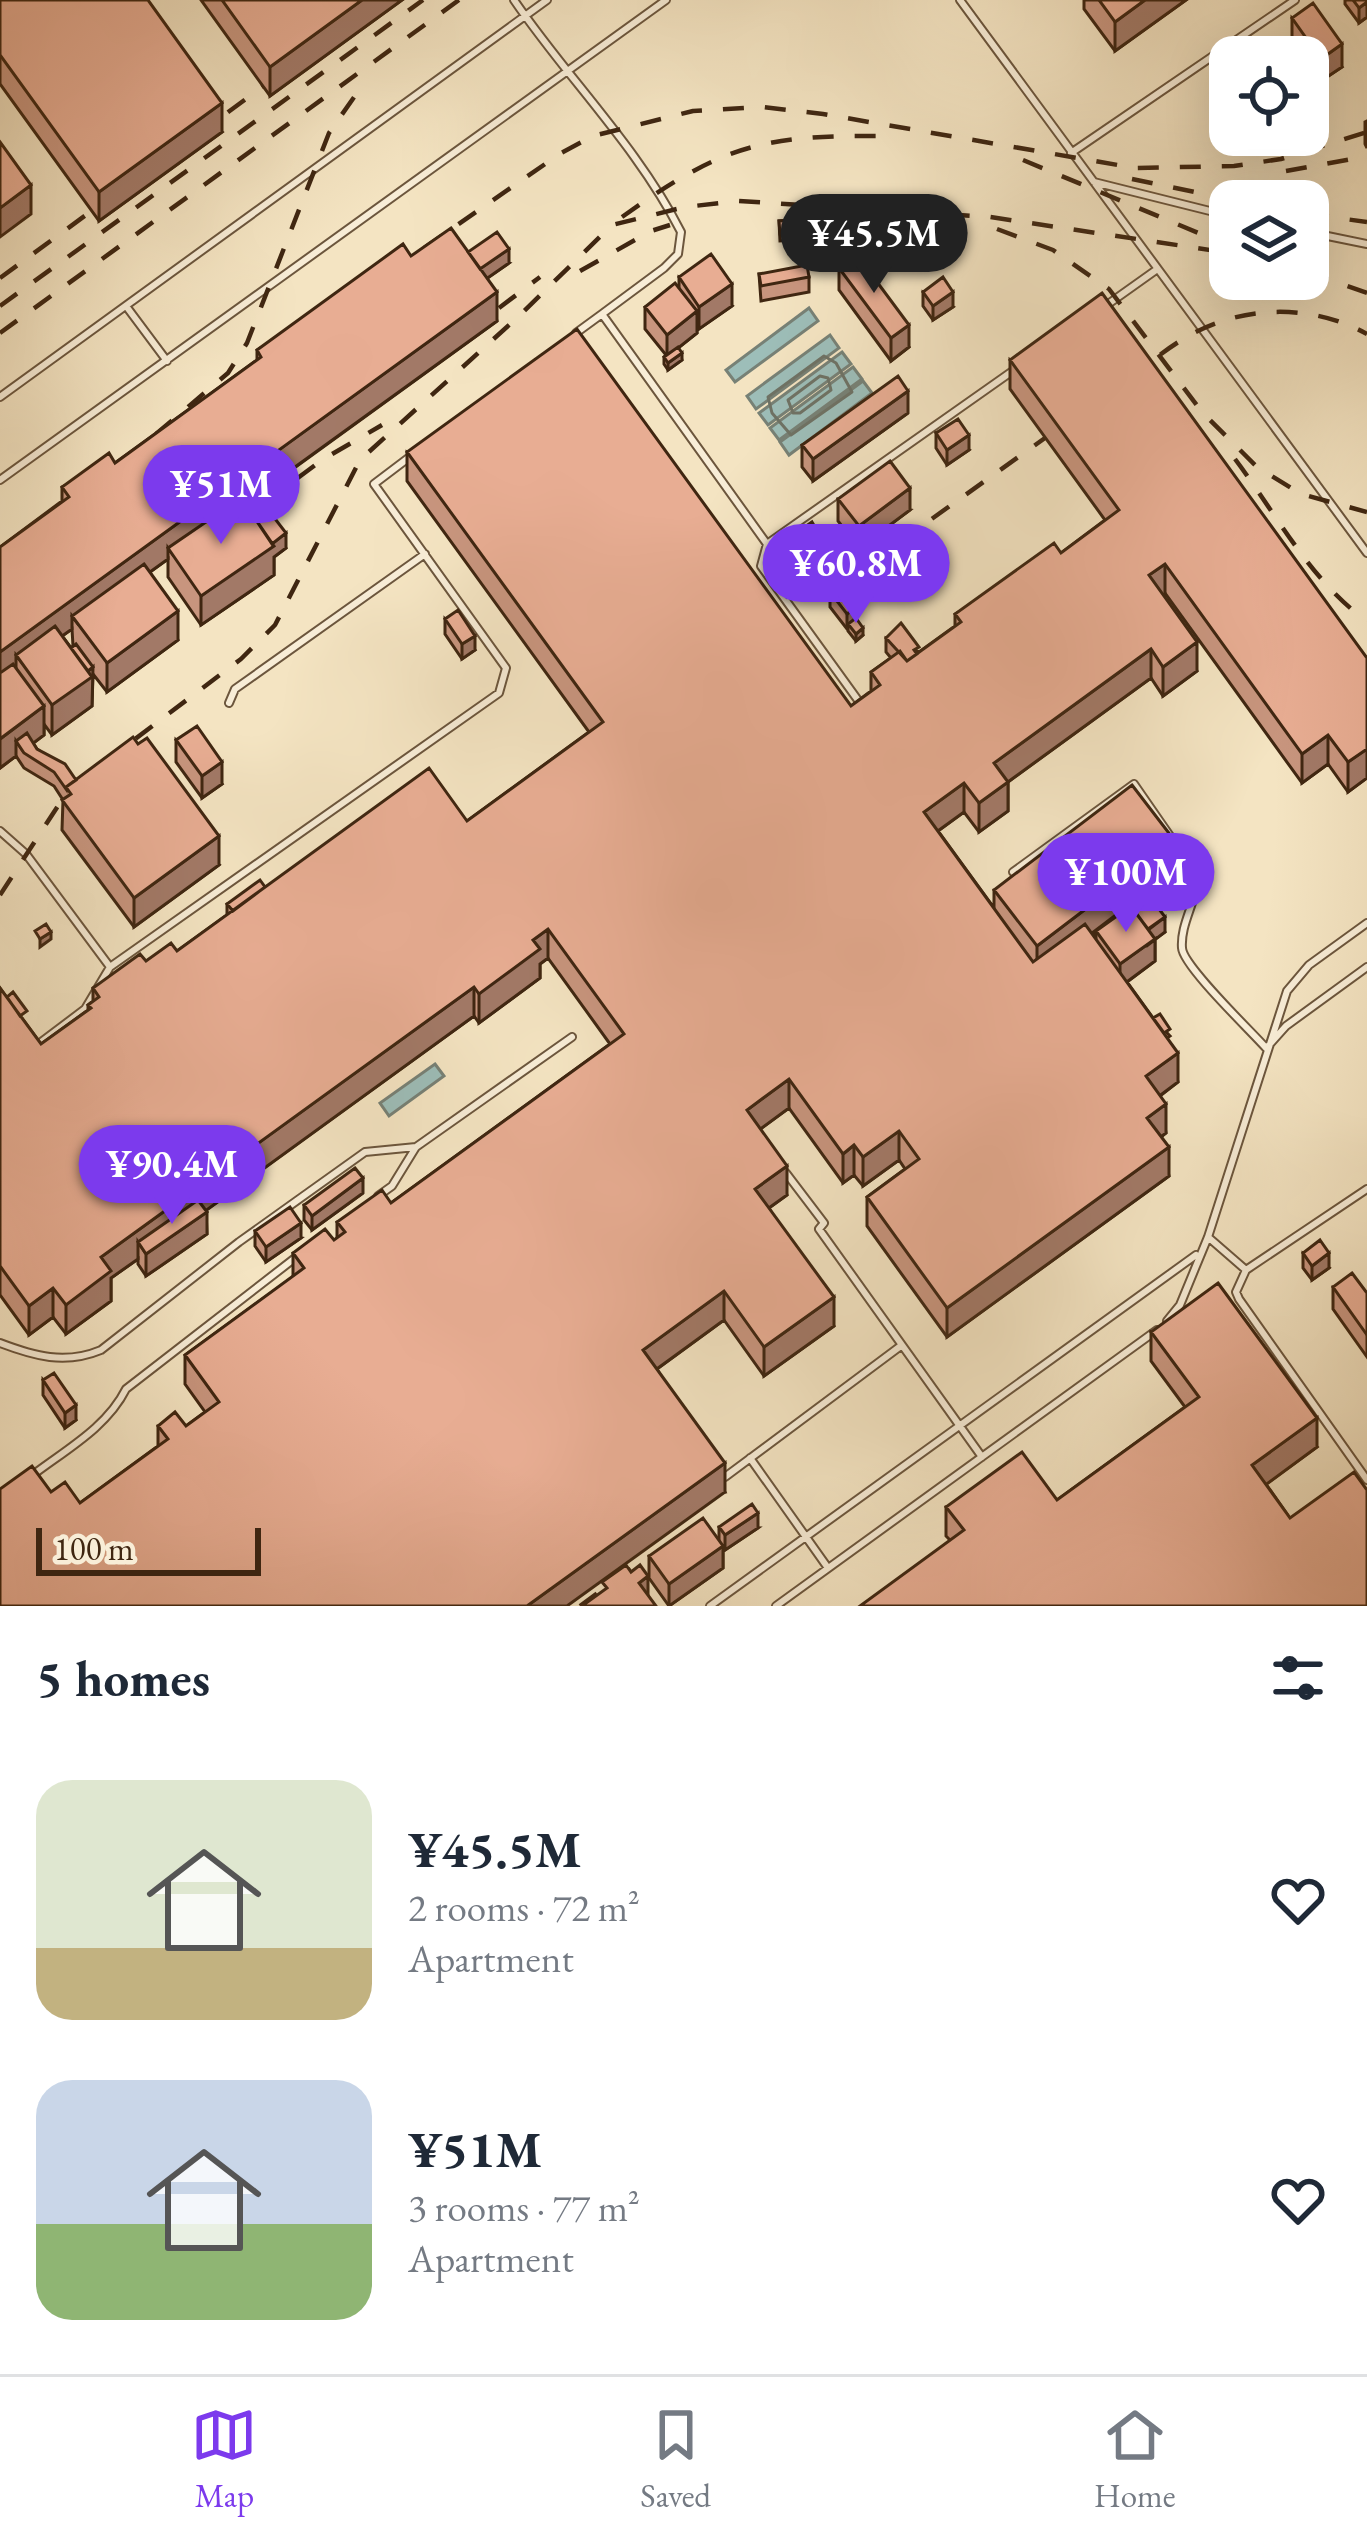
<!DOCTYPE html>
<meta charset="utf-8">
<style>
body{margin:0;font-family:"EB Garamond",serif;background:#f2f2f3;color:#1f2937;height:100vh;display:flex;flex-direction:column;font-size:45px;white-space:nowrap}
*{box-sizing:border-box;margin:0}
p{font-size:39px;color:#747a83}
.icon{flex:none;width:66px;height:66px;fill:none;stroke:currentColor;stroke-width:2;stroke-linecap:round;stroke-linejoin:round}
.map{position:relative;height:1606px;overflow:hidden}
.panel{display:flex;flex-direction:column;background:#fff;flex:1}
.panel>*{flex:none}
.controls{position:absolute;left:1209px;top:36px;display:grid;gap:24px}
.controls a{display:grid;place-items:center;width:120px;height:120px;border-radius:24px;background:#fff;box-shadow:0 12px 48px #0002;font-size:60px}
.scale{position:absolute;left:36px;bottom:30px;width:225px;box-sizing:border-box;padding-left:12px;border:6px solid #3f2611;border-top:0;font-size:33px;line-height:42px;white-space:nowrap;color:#3f2611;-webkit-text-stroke:9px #f8edd7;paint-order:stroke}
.price{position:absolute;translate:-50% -102px;padding:0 27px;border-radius:42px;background:#7c3aed;color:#fff;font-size:39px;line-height:78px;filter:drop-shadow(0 3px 6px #0008)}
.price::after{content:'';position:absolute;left:50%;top:72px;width:36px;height:27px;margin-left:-18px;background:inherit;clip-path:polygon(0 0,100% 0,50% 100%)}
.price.selected{background:#222;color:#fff}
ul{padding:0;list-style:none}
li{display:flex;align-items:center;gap:36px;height:300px;padding:0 36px}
li span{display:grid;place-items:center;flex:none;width:336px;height:240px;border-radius:36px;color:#555}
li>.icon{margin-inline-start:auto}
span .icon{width:144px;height:144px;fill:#fffc;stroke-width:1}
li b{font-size:51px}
h2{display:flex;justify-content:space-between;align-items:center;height:144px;padding:0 36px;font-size:51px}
.tabs{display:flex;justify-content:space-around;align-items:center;height:168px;border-top:3px solid #e0e1e3;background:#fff;font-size:33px;color:#747a83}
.tabs a{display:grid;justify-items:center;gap:6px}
.tabs .selected{color:#7c3aed}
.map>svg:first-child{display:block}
.water{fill:#9dbeb9;stroke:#778176;stroke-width:3}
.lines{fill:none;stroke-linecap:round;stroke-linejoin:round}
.shore{stroke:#6e7265;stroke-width:3}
.lane-casing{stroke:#6c563d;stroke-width:10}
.lane{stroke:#f8edd7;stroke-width:6}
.rail{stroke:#3f2611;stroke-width:4.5;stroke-dasharray:21 21;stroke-linecap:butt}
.wall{fill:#c8957e;stroke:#3f2611;stroke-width:3;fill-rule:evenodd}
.shaded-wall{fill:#a27967;stroke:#3f2611;stroke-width:3}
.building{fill:#e8ad93;stroke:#3f2611;stroke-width:3}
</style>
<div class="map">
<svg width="1367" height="1606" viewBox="0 0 1367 1606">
<rect width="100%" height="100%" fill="#f4e4c2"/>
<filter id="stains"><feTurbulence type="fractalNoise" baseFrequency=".00167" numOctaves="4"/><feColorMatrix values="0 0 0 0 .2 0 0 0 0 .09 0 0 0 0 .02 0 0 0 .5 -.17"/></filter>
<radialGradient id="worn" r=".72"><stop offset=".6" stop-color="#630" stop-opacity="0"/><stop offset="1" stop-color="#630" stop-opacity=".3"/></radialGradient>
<!-- water -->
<path class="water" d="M 809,308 L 818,321 L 735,382 L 726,370 Z
M 830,335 L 839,348 L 756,409 L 747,396 Z
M 842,352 L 851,364 L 768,425 L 759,413 Z
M 853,367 L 862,379 L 779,440 L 770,428 Z
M 863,381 L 872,393 L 789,455 L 780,442 Z
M 435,1064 L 444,1076 L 389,1116 L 380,1103 Z"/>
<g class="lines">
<!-- shore -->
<path class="shore" d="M 824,356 L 836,363 L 852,392 L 791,435 L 772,413 L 768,397 Z
M 820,376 L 828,378 L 831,390 L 800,413 L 793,413 L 788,400 Z"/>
<defs>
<path id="lane" d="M 514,0 C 568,79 637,146 681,232 L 678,254 L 664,268 L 602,314 L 767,544 L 1014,370
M 960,0 L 1367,553
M 1071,153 L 1295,0
M 1094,182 L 1230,216
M 1308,232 L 1367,244
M 126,306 L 167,361
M 1104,307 L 1156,270
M 576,333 L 602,314
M 0,397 L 547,0
M 0,480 L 666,0
M 767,544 L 761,566 L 860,703
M 229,703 L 235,689 L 425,554
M 0,831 L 26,854 L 110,967 L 499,693 L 506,668 L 374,484 L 411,456
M 1013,872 L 1134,784 L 1197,875 C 1198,900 1180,923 1182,948 C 1183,966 1251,1031 1266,1048
M 1269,1045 L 1286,1026 L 1367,967
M 36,1046 L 85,1009 L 110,967
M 786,1173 L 824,1223 L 819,1229 L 982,1457
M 378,1196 L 392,1186 L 416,1147 L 572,1037
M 1208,1237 L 1246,1270 L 1367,1189
M 1246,1270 L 1236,1292 L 1239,1299 L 1367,1480
M 1167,1321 L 1180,1305 L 1208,1237 L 1287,991 L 1309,965 L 1367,923
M 0,1343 C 34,1356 65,1365 101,1350 L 239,1242 L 365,1152 L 416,1147
M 750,1458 L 828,1568
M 34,1474 C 67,1449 107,1427 126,1389 L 295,1258
M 725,1477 L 902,1345
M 710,1606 L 1196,1255
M 776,1606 L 1157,1330"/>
</defs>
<!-- lane casing -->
<use href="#lane" class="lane-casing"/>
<!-- lane -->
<use href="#lane" class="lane"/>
<!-- rail -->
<path class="rail" d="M 194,137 L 291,66
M 1023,160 L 1213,239
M 1286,171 L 1363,157
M 1132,179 L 1238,201
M 1308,214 L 1367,222
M 622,217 C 719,148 758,135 878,136
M 997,229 L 1053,250 L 1109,289 L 1202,412 L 1257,467 L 1301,494 L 1367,512
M 424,248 L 561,153 L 593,136 L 693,111 L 763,107 L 823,114 L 1135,168 L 1234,166 L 1281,159 L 1367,132
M 580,271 L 651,231 L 670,225
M 1308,272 L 1367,293
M 0,278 L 116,193
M 0,306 L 423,0
M 499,308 L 540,277
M 0,333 L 459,0
M 1127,380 C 1145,367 1162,352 1180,341 C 1236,305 1309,302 1367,334
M 156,434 L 228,373 L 247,343 L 329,133 L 366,80
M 1235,459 C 1275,512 1311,582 1367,621
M 264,503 L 322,460 L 382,425
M 751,622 L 823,570 L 905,538 L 1073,418
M 0,895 L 69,789 L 241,659 L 275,625 L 360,460 L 519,316 L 612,225 L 685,207 L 739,201 L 990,217 L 1230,253
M 580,1606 L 647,1557"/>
</g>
<!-- wall -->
<path class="wall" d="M 0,0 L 222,132 L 99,221 L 0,84 Z
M 201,0 L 402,0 L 270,96 Z
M 1084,0 L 1186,0 L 1115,51 L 1084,9 Z
M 1345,0 L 1367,0 L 1367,17 L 1359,23 L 1345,4 Z
M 1292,18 L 1342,67 L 1321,81 L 1308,62 L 1308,57 L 1304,57 L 1292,40 Z
M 1230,60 L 1230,87 L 1227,83 L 1227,61 Z
M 1367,121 L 1367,148 L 1365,144 L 1365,122 Z
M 792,220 L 793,240 L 780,241 L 779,221 Z
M 468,252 L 509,263 L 487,278 L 497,321 L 257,495 L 286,548 L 274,557 L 274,575 L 201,625 L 168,577 L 168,559 L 150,572 L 178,640 L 107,692 L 93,674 L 92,706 L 52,735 L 44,724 L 44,735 L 33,743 L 37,749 L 76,780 L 219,865 L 134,927 L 62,830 L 63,800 L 54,786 L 24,768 L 16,756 L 0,768 L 0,547 L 62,501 L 62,487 L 115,463 L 257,360 L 257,350 L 411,256 ZM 72,629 L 73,646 L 71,648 L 62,636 Z
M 839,268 L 909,347 L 891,361 L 839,290 Z
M 759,274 L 809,277 L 809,292 L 761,301 Z
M 679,277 L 732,306 L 699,329 L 697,326 L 697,333 L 678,348 L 682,360 L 668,370 L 664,364 L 664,357 L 666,355 L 645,329 L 645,307 L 679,287 Z
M 923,292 L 953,307 L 933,320 L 923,306 Z
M 1010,360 L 1367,658 L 1367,778 L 1348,792 L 1328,764 L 1302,783 L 1165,593 L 1163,595 L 1197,671 L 1163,696 L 1151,678 L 1008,782 L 1008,811 L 979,832 L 964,812 L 938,831 L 994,908 L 994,890 L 1175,871 L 1146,892 L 1165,932 L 1155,939 L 1155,961 L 1127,982 L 1153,1018 L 1170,1036 L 1167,1038 L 1178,1082 L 1160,1096 L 1166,1133 L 1161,1137 L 1169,1176 L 947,1337 L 867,1226 L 867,1197 L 905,1169 L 899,1160 L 863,1186 L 854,1175 L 843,1183 L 789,1108 L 760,1129 L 787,1195 L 769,1208 L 834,1326 L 764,1376 L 724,1320 L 657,1369 L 725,1492 L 0,1606 L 51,1492 L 80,1503 L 158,1446 L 158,1426 L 186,1426 L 205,1412 L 185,1384 L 185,1355 L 293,1277 L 293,1253 L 334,1240 L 337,1238 L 337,1222 L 391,1203 L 610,1044 L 548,958 L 540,964 L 540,978 L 479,1023 L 474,1016 L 206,1210 L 207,1234 L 146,1276 L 138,1264 L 138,1259 L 111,1278 L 111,1301 L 66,1334 L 53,1317 L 29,1335 L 0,1295 L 0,988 L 41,1044 L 88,1010 L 88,1005 L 93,1001 L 93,988 L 146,961 L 177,951 L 227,915 L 227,904 L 265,887 L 467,821 L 589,732 L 407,481 L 407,452 L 851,706 L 871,691 L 871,672 L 891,658 L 886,652 L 886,638 L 919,652 L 955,626 L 955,614 L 1061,553 L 1105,520 L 1010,389 ZM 1125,908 L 1125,911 L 1096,931 L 1096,940 L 1092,934 Z
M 908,413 L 813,481 L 802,467 L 802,445 Z
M 936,433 L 969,450 L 947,465 L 936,448 Z
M 838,499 L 910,510 L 859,548 L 838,521 Z
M 792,536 L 818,547 L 799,560 L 792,550 Z
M 830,592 L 855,619 L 863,635 L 856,641 L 848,631 L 848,628 L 847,629 L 830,607 Z
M 445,619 L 475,650 L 462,659 L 445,634 Z
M 176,740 L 222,784 L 202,798 L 176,762 Z
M 363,1193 L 312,1230 L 304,1220 L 304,1205 Z
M 255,1231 L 301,1238 L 266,1262 L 255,1246 Z
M 1303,1253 L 1329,1268 L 1312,1280 L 1303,1268 Z
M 1333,1287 L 1367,1293 L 1367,1357 L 1333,1309 Z
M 1151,1332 L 1317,1447 L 1266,1484 L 1290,1518 L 1367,1606 L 950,1540 L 946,1536 L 946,1507 L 1057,1500 L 1185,1407 L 1151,1361 Z
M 43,1380 L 76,1420 L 65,1428 L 43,1395 Z
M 719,1527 L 758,1528 L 725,1550 L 723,1546 L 723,1568 L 669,1606 L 649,1578 L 649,1556 L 719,1541 Z"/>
<!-- shaded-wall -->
<path class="shaded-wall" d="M 362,0 L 402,0 L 270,96 L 270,67 Z
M 1145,0 L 1186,0 L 1115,51 L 1115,22 Z
M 1367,2 L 1367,17 L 1359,23 L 1359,8 Z
M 1342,44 L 1342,67 L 1321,81 L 1321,59 Z
M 222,103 L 222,132 L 99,221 L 99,192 Z
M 31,185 L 31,214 L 0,237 L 0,208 Z
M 509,249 L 509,263 L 479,284 L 479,269 Z
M 732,284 L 732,306 L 699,329 L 699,307 Z
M 497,292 L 497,321 L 173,555 L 168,548 L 168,559 L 78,624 L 72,616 L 72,629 L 23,664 L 16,655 L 16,670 L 0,681 L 0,652 Z
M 953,292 L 953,307 L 933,320 L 933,306 Z
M 697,311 L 697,333 L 667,357 L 667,335 Z
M 909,325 L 909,347 L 891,361 L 891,338 Z
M 682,353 L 682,360 L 668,370 L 668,363 Z
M 908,391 L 908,413 L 813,481 L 813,459 Z
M 969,435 L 969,450 L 947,465 L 947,450 Z
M 910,488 L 910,510 L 859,548 L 859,526 Z
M 818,532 L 818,547 L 799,560 L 799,545 Z
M 286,533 L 286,548 L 274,557 L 274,575 L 201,625 L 201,596 Z
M 1165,564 L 1165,593 L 1149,605 L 1149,575 Z
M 855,608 L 855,623 L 848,624 L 847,629 L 847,614 Z
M 178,611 L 178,640 L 107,692 L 107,663 Z
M 863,628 L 863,635 L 856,641 L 856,634 Z
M 475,636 L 475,650 L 462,659 L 462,644 Z
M 1197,642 L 1197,671 L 1163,696 L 1163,667 Z
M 1151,649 L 1151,678 L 994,792 L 994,763 Z
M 93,667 L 92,706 L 52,735 L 52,705 Z
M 44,706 L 44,735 L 23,751 L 16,741 L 16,756 L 0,768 L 0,739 Z
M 1328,735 L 1328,764 L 1302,783 L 1302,754 Z
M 1367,749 L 1367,778 L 1348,792 L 1348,762 Z
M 222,762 L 222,784 L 202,798 L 202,776 Z
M 1008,782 L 1008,811 L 979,832 L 979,803 Z
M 964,783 L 964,812 L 924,841 L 924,812 Z
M 219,836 L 219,865 L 134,927 L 134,898 Z
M 1175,841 L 1175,871 L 1129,905 L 1125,899 L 1125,908 L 1037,975 L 1037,946 Z
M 1165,917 L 1165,932 L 1148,945 L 1148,930 Z
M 548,929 L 548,958 L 540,964 L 540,978 L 479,1023 L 479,994 L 533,940 Z
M 51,932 L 51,939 L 40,947 L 40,939 Z
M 1155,939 L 1155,961 L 1120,987 L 1120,964 Z
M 474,987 L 474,1016 L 146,1254 L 138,1242 L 138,1259 L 111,1278 L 111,1301 L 66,1334 L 66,1305 L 101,1257 Z
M 1178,1053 L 1178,1082 L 1146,1106 L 1146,1076 Z
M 789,1079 L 789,1108 L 747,1139 L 747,1110 Z
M 1166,1104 L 1166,1133 L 1147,1147 L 1147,1118 Z
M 899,1131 L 899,1160 L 863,1186 L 863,1157 Z
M 854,1145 L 854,1175 L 843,1183 L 843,1154 Z
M 1169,1147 L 1169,1176 L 947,1337 L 947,1308 Z
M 787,1166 L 787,1195 L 755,1218 L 755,1189 Z
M 363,1178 L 363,1193 L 312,1230 L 312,1216 Z
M 207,1212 L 207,1234 L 146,1276 L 146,1254 Z
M 301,1223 L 301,1238 L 266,1262 L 266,1247 Z
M 1329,1253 L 1329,1268 L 1312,1280 L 1312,1266 Z
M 53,1288 L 53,1317 L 29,1335 L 29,1306 Z
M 724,1291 L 724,1320 L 643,1379 L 643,1350 Z
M 834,1297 L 834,1326 L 764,1376 L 764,1347 Z
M 76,1405 L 76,1420 L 65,1428 L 65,1413 Z
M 1317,1418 L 1317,1447 L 1252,1495 L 1252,1465 Z
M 725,1463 L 725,1492 L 567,1606 L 527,1606 Z
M 758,1513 L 758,1528 L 725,1550 L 725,1535 Z
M 723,1546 L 723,1568 L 669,1606 L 669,1584 Z
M 648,1576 L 648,1605 L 639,1583 Z"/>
<!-- building -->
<path class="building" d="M 0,0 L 148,0 L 222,103 L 99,192 L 0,55 Z
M 222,0 L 362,0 L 270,67 Z
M 1099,0 L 1145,0 L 1115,22 Z
M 1353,0 L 1367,0 L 1367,2 L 1359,8 Z
M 1313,3 L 1342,44 L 1321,59 L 1292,18 Z
M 1244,49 L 1250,57 L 1234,57 Z
M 0,142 L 31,185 L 0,208 Z
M 792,220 L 793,233 L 780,234 L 779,221 Z
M 451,228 L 497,292 L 0,652 L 0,547 L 69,497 L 62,487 L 109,453 L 115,463 L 261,357 L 257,350 L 403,244 L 411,256 Z
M 497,232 L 509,249 L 480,269 L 468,252 Z
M 711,254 L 732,284 L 699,307 L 679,277 Z
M 857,255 L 909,325 L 891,338 L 839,268 Z
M 807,265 L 809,277 L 761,286 L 759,274 Z
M 943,277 L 953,292 L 933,306 L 923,292 Z
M 675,283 L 697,311 L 667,335 L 645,307 Z
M 1102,293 L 1367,658 L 1367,749 L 1348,762 L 1328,735 L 1302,754 L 1165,564 L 1149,575 L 1197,642 L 1163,667 L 1151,649 L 994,763 L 1008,782 L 979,803 L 964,783 L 924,812 L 1033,962 L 1085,924 L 1178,1053 L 1146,1076 L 1166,1104 L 1147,1118 L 1169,1147 L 947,1308 L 867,1197 L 919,1159 L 899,1131 L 863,1157 L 854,1145 L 843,1154 L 789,1079 L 747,1110 L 787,1166 L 755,1189 L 834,1297 L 764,1347 L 724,1291 L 643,1350 L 725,1463 L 527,1606 L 0,1606 L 0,1489 L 32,1466 L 51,1492 L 65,1482 L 80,1503 L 168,1439 L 158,1426 L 175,1412 L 186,1426 L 219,1402 L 185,1355 L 304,1268 L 293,1253 L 325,1229 L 334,1240 L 345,1232 L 337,1222 L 382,1190 L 391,1203 L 624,1034 L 548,929 L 533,940 L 540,949 L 479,994 L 474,987 L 101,1257 L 111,1271 L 66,1305 L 53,1288 L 29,1306 L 0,1266 L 0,988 L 41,1044 L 91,1008 L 88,1005 L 99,997 L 93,988 L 140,954 L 146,961 L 171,943 L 177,951 L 429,768 L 467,821 L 603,722 L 407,452 L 577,329 L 851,706 L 880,685 L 871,672 L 900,651 L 907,661 L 961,622 L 955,614 L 1054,543 L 1061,553 L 1119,510 L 1010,360 Z
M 678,347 L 682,353 L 668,363 L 664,357 Z
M 898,376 L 908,391 L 813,459 L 802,445 Z
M 958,419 L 969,435 L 947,450 L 936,433 Z
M 890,461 L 910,488 L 859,526 L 838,499 Z
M 256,494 L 286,533 L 272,544 L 244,502 Z
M 241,498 L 274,546 L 201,596 L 168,548 Z
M 812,522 L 818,532 L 799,545 L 792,536 Z
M 144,564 L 178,611 L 107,663 L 72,616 Z
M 838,586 L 855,608 L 847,614 L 830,592 Z
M 458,610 L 475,636 L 462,644 L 445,619 Z
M 856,618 L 863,628 L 856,634 L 848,624 Z
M 901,623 L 919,647 L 914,650 L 917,654 L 907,661 L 886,638 Z
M 55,626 L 92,677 L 52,705 L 16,655 Z
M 76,644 L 93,667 L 88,671 L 71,648 Z
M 13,664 L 44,706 L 0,739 L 0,673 Z
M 197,726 L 222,762 L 202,776 L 176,740 Z
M 27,733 L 37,749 L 65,764 L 76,780 L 66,787 L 66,789 L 54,772 L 24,753 L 16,741 Z
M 133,737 L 138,744 L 147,738 L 219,836 L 134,898 L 62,800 L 71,794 L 66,787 Z
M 1132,785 L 1175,841 L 1037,946 L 994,890 Z
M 260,880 L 265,887 L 233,911 L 227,904 Z
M 1142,886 L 1165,917 L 1148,929 L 1125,899 Z
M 1131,906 L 1155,939 L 1120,964 L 1096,931 Z
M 46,924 L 51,932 L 40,939 L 35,931 Z
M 13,992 L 27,1011 L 20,1016 L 7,997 Z
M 1160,1014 L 1170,1029 L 1164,1033 L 1153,1018 Z
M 355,1168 L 363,1178 L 312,1216 L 304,1205 Z
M 198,1200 L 207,1212 L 146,1254 L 138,1242 Z
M 290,1207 L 301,1223 L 266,1247 L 255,1231 Z
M 1320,1240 L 1329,1253 L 1312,1266 L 1303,1253 Z
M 1352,1273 L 1367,1293 L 1367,1335 L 1333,1287 Z
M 1218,1283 L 1317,1418 L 1252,1465 L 1290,1518 L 1354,1472 L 1367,1490 L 1367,1606 L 860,1606 L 964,1530 L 946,1507 L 1022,1452 L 1057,1500 L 1199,1397 L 1151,1332 Z
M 54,1373 L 76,1405 L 65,1413 L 43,1380 Z
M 752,1504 L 758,1513 L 725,1535 L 719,1527 Z
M 703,1518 L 723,1546 L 669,1584 L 649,1556 Z
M 626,1565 L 631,1572 L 640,1565 L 648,1576 L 639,1583 L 656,1606 L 582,1606 L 607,1588 L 602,1582 Z"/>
<rect width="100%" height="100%" filter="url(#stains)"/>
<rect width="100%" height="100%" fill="url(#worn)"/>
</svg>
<div class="controls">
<a><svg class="icon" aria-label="locate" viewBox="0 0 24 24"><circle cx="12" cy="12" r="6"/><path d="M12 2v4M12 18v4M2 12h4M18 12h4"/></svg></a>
<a><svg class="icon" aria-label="layers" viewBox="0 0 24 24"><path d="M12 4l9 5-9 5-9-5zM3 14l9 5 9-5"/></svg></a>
</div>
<div class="scale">100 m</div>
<b class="price selected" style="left:874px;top:296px">¥45.5M</b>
<b class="price" style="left:221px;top:547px">¥51M</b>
<b class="price" style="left:856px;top:626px">¥60.8M</b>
<b class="price" style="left:1126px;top:935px">¥100M</b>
<b class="price" style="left:172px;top:1227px">¥90.4M</b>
</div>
<section class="panel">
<h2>5 homes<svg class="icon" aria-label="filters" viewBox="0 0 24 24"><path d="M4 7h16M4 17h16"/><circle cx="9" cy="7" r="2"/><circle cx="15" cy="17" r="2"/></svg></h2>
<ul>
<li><span style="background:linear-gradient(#dfe7d0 70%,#c2b280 0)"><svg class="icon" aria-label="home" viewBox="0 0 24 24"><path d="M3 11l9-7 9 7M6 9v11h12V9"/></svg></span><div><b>¥45.5M</b><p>2 rooms · 72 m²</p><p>Apartment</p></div><svg class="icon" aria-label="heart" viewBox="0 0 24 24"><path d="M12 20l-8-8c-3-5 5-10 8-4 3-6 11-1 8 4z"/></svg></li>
<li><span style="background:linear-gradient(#c9d6e8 60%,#8fb573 0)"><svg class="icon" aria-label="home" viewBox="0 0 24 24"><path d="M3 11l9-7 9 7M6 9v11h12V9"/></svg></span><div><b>¥51M</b><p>3 rooms · 77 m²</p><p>Apartment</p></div><svg class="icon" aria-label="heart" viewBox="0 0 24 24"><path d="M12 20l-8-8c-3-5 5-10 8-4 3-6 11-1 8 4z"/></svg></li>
</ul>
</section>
<nav class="tabs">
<a class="selected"><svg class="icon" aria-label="map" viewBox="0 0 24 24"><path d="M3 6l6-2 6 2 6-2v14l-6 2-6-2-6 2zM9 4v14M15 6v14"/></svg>Map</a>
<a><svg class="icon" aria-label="saved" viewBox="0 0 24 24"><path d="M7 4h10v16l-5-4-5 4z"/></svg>Saved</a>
<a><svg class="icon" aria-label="home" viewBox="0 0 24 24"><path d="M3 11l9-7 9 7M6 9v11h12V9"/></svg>Home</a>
</nav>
